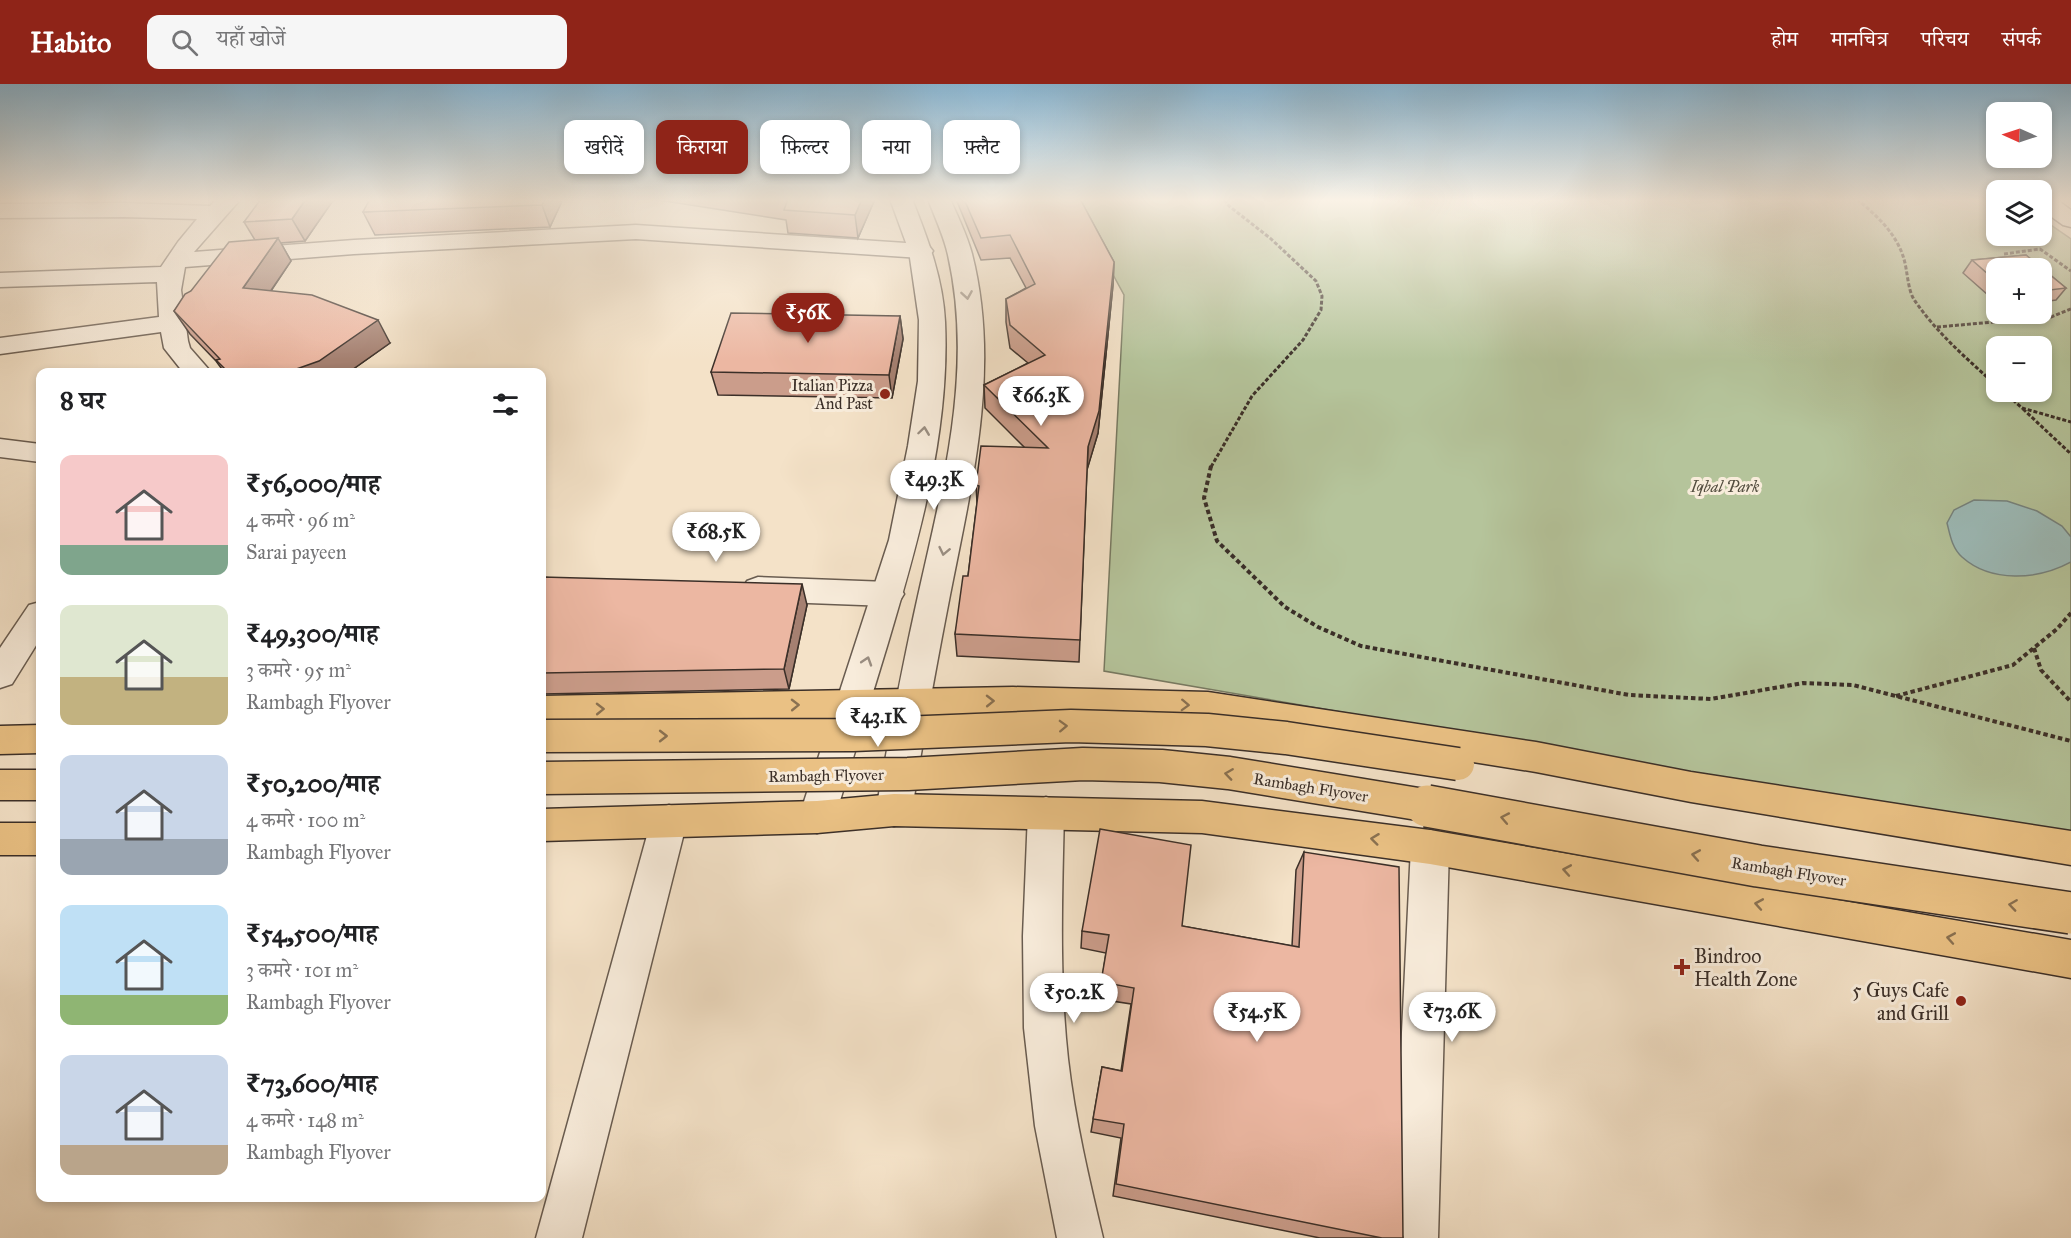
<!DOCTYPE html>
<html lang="hi">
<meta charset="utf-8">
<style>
body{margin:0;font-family:"IM FELL Great Primer","Noto Serif Devanagari",serif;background:#f6f6f6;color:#202124;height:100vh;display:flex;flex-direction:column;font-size:22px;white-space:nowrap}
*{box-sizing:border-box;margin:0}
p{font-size:20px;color:#757577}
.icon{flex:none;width:33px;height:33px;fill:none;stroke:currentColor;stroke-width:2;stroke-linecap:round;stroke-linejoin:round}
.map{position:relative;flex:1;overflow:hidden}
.drawer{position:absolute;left:36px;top:284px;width:510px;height:834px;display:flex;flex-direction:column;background:#fff;border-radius:12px;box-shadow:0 3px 9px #0003}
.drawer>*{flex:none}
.guide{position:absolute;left:564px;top:36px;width:570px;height:54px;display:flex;gap:12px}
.needle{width:39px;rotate:273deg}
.controls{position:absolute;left:1986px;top:18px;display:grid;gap:12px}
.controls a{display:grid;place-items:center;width:66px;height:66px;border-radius:12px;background:#fff;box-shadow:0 3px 9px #0003;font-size:30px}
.price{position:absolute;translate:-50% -51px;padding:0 14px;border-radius:21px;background:#fff;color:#222;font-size:20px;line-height:39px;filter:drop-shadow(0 2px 3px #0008)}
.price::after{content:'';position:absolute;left:50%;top:36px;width:18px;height:14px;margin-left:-9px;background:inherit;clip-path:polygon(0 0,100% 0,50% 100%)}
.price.selected{background:#8f2418;color:#fff}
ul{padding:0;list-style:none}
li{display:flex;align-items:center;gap:18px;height:150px;padding:0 24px}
li span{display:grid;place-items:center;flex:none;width:168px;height:120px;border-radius:12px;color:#555}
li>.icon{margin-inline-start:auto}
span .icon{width:72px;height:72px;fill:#fffc;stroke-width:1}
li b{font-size:26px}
h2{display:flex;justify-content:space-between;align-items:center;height:72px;padding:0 24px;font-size:26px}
.pill{padding:0 21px;border-radius:12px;background:#fff;box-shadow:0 3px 9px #0003;font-size:21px;line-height:54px}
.pill.selected{background:#8f2418;color:#fff}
header{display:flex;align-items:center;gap:36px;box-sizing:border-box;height:84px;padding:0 30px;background:#8f2418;color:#fff}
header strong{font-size:28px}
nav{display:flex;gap:33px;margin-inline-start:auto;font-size:21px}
.search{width:420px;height:54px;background:#f6f6f6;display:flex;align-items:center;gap:15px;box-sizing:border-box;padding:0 21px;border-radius:12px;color:#757577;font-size:22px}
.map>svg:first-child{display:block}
.green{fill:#b5c49b;stroke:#787a62;stroke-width:1.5;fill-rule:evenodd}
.water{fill:#9dbdbb;stroke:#768480;stroke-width:1.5}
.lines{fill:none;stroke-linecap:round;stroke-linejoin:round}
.minor-casing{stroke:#695c50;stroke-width:3}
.tertiary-casing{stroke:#695c50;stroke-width:3}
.secondary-casing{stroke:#3b2f28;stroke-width:3}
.primary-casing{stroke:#3b2f28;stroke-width:3}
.path-far1{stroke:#3b2f28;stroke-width:3;stroke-dasharray:4 2;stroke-linecap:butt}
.path{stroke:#3b2f28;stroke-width:4;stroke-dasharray:4.5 3;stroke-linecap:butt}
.minor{fill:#f8ecdb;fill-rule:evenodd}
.tertiary{fill:#f8ecdb;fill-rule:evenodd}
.secondary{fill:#f8ecdb;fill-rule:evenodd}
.primary{fill:#eac184;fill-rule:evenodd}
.primary-bridge-far1-casing{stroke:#3b2f28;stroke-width:35;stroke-linecap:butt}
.primary-bridge-casing{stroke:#3b2f28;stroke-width:44;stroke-linecap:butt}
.primary-bridge-far1{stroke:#eac184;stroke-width:32}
.primary-bridge{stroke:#eac184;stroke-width:41}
.wall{fill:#cb9d8b;stroke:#3b2f28;stroke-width:1.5}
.shaded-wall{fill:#a58071;stroke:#3b2f28;stroke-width:1.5}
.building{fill:#ecb7a2;stroke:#3b2f28;stroke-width:1.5}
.oneway{stroke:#9a8e82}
.oneway2{stroke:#8a7151}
.poi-dot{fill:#8f2418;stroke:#f8ecdb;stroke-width:2}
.labels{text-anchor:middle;stroke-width:6;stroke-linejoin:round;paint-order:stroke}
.poi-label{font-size:16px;fill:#3b2f28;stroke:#f8ecdb;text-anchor:end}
.park-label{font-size:16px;font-style:italic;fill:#534d3f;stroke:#f8ecdb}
.street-label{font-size:16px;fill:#3b2f28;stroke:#f8ecdb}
.near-poi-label{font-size:20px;fill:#3b2f28;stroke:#f8ecdb;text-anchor:start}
</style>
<header>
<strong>Habito</strong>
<div class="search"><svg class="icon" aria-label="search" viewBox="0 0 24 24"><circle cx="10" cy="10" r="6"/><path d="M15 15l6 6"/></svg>यहाँ खोजें</div>
<nav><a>होम</a><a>मानचित्र</a><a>परिचय</a><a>संपर्क</a></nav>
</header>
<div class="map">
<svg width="2071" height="1154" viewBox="0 0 2071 1154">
<rect width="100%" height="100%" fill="#f4e2c8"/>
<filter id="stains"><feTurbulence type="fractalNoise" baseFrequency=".00333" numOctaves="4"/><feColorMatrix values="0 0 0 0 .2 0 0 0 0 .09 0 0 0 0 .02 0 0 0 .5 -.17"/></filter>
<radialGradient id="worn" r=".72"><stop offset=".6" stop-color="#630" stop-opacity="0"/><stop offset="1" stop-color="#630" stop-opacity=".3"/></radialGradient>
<!-- green -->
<path class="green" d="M 1072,115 L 1996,115 L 1996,152 L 2042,152 L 2042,135 L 2071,155 L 2071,754 L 1104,587 L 1124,211 ZM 1996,184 L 2042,184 L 2042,230 L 1996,230 ZM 1996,262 L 2042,262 L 2042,308 L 1996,308 Z"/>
<!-- water -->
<path class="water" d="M 1974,416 L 2007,417 L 2037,427 L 2062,442 L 2071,453 L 2071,478 C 2038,496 1991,499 1962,473 C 1952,464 1950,451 1947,439 L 1954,426 Z"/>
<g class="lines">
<defs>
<path id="minor" d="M 217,115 L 236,115 L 238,118 L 194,168 L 354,156 L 636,141 L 921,160 L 929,162 L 933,167 L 929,172 L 921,174 L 636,155 L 354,170 L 185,183 L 181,206 L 188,257 L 190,264 L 211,288 L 183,288 L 164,264 L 161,248 L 0,270 L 0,254 L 159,233 L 157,198 L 0,203 L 0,189 L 161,183 L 178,158 L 197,135 L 123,133 L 0,134 L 0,120 L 123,119 L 210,122 Z
M 0,355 L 40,360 L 40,378 L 0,373 Z
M 758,493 L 888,498 L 899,502 L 904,510 L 899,518 L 888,522 L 758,517 L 747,513 L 742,505 L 747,497 Z
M 40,518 L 40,555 L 12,600 L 0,604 L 0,564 L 29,521 Z
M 1046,713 L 1059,718 L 1064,729 C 1062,811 1059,893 1068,975 C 1075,1036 1089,1095 1103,1154 L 1057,1154 L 1035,1042 L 1024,944 L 1023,852 L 1028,729 L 1033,718 Z
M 669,721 L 682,726 L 687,737 L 582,1154 L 536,1154 L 651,737 L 656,726 Z
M 1430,746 L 1443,751 L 1449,763 L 1438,1154 L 1392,1154 L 1411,763 L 1417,751 Z"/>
<path id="tertiary" d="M 890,115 L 912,115 C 928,155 943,195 945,238 C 950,347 919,455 888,559 C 870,617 853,675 835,733 L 830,744 L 817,749 L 804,744 L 799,733 L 889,456 L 908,362 L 918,297 L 919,236 L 909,167 Z
M 928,115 L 950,115 C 958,133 967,151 972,170 C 1001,284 972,399 950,511 C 936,583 923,654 912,726 L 907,737 L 894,742 L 881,737 L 876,726 C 889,654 902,583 918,512 C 943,400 974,286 948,171 C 944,152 935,134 928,115 Z"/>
<path id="secondary" d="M 2042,115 L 2056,115 L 2071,126 L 2071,143 L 2063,141 L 2042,126 Z"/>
<path id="primary" d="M 1013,603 L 1208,608 L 1536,658 L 1691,688 L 2071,747 L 2071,781 L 1691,718 L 1536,688 L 1208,636 L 1013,631 L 542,640 L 542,612 Z
M 40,641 L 40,669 L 0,670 L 0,642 Z
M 0,686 L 40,686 L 40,716 L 0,716 Z
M 894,710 L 1202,717 L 1430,746 L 2071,856 L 2071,894 L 1430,780 L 1202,749 L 894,742 L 817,749 L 542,757 L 542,725 L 817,717 Z
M 0,739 L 40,739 L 40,771 L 0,771 Z"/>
</defs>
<!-- minor casing -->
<use href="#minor" class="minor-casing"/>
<!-- tertiary casing -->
<use href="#tertiary" class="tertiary-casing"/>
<!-- secondary casing -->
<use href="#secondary" class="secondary-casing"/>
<!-- primary casing -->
<use href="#primary" class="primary-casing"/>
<!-- path-far1 -->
<path class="path-far1" d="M 1857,115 C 1876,131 1895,148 1903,172 C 1908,186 1907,206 1915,217 C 1937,249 1967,275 1996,301
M 2004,170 L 2040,165 L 2071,187
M 1937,243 L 2051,233 L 2071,225
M 2004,308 L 2022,324 L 2071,338
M 2023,325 L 2071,370
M 1211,383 L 1252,312 L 1303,256 L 1321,226 L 1322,212 L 1316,197 L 1270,154 L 1229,122 L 1224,115"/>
<!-- path -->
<path class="path" d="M 1211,382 L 1204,414 L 1217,457 L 1285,523 L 1318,543 L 1361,562 L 1629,611 L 1711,615 L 1803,599 L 1853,601 L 2071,657
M 2034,564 L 2041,586 L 2071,618
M 1896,612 L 2013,581 L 2057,545 L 2071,529"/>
<!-- minor -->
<use href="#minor" class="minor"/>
<!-- tertiary -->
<use href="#tertiary" class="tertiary"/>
<!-- secondary -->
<use href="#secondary" class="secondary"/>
<!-- primary -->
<use href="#primary" class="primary"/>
<defs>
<path id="primary-bridge-far1" d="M 542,652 L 853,651 L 1071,642 L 1207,646 L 1286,654 L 1458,680
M 542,694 L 908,690 L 1083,680 L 1161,682 L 1229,689 L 1436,723"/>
<path id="primary-bridge" d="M 1427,722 L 1758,782 L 2071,829"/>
</defs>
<!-- primary-bridge-far1 casing -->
<use href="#primary-bridge-far1" class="primary-bridge-far1-casing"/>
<!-- primary-bridge casing -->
<use href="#primary-bridge" class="primary-bridge-casing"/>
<!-- primary-bridge-far1 -->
<use href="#primary-bridge-far1" class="primary-bridge-far1"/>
<!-- primary-bridge -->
<use href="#primary-bridge" class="primary-bridge"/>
</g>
<!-- wall -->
<path class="wall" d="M 334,115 L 305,157 L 281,159 L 291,177 L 271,207 L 390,259 L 349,288 L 224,288 L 216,277 L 190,250 L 174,227 L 191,207 L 255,156 L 244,138 Z
M 563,115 L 550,143 L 375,151 L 363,128 Z
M 652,115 L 875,115 L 858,154 L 788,149 L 786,136 Z
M 956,115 L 1080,115 L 1114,178 L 1113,201 L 1098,349 L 1087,385 L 1079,578 L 957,572 L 955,550 L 968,492 L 977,419 L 976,401 L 1024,363 L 985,324 L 984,301 L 1028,279 L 1010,264 L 1006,238 L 1006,215 L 1026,204 L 1010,174 L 981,176 Z
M 2026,171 L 2066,204 L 2056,216 L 2042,218 L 2042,184 L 1996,184 L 1996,218 L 1963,189 L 1972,176 Z
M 900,232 L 903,255 L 892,314 L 718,311 L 711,288 Z
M 542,493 L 807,521 L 789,605 L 542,610 Z
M 1304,768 L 1403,1154 L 1320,1154 L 1113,1112 L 1121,1054 L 1091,1048 L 1102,983 L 1121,987 L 1131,920 L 1099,915 L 1106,869 L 1081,864 L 1082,847 L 1182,842 L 1292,862 L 1296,786 Z"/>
<!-- shaded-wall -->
<path class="shaded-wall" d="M 306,115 L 334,115 L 305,157 L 292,135 Z
M 545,115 L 563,115 L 550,143 L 542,121 Z
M 862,115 L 875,115 L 858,154 L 855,131 Z
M 278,154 L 291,177 L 257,227 L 243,204 Z
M 1114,178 L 1113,201 L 1098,349 L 1087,386 L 1088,363 Z
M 900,232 L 903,255 L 892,314 L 889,291 Z
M 378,236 L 390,259 L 349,288 L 288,288 Z
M 802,500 L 807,521 L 789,605 L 784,585 Z"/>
<!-- building -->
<path class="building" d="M 261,115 L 306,115 L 292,135 L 244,138 Z
M 370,115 L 545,115 L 542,121 L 363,128 Z
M 788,115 L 862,115 L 855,131 L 784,126 Z
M 964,115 L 1080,115 L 1114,178 L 1099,327 L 1088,363 L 1080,556 L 955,550 L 963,492 L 968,492 L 979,402 L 976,401 L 981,362 L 1048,364 L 984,301 L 1045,271 L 1010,241 L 1006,215 L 1035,200 L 1010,151 L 981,154 Z
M 278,154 L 243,204 L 312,211 L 378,236 L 319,277 L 288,288 L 228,288 L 216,276 L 220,275 L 174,227 L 185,210 L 191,207 L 229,158 Z
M 2026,171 L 2066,204 L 2042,207 L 2042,184 L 1996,184 L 1996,197 L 1972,176 Z
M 731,229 L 900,232 L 889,291 L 711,288 Z
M 542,493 L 802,500 L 784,585 L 542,589 Z
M 1100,745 L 1191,761 L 1182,842 L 1299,863 L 1304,768 L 1399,783 L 1403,1154 L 1382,1154 L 1116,1100 L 1124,1040 L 1093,1035 L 1102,983 L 1122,987 L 1134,904 L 1101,898 L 1109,851 L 1082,847 Z"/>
<!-- one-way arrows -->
<defs><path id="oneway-chevron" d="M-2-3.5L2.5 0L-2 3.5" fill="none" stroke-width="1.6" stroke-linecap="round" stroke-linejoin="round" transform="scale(1.5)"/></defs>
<g class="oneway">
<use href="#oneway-chevron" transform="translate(967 211) rotate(81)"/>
<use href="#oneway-chevron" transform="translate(924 347) rotate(-82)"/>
<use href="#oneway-chevron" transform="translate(944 467) rotate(102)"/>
<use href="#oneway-chevron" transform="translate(867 577) rotate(-72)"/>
</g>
<g class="oneway2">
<use href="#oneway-chevron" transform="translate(990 617) rotate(-1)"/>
<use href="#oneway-chevron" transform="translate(795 621) rotate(-1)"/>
<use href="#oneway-chevron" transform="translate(1185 621) rotate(2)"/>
<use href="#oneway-chevron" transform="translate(600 625) rotate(-1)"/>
<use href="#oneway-chevron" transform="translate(1063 642) rotate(-2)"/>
<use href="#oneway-chevron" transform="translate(663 652)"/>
<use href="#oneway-chevron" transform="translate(1229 690) rotate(-172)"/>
<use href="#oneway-chevron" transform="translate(1505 734) rotate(-169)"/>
<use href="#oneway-chevron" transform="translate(1375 755) rotate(-173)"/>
<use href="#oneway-chevron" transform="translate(1696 771) rotate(-170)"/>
<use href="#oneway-chevron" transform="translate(1567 786) rotate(-170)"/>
<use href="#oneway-chevron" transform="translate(1759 820) rotate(-170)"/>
<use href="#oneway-chevron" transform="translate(2013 821) rotate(-172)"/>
<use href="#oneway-chevron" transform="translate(1951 854) rotate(-170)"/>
</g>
<!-- sky -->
<linearGradient id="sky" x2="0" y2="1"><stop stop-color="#8ab8d6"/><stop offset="0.42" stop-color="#faf2e6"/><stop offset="1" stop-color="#faf2e6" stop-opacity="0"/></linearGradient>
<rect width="2071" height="277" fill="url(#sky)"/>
<!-- markers -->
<g class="poi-dot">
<circle cx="885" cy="310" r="6"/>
<path d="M1679 874h6v6h6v6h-6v6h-6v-6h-6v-6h6z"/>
<circle cx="1961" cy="917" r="6"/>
</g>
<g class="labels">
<!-- poi labels -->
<g class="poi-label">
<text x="873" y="307">Italian Pizza<tspan x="873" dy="18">And Past</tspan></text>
</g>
<!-- park labels -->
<g class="park-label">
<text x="1725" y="408">Iqbal Park</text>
</g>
<!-- street labels -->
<g class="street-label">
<text transform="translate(826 691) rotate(-1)" y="6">Rambagh Flyover</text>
<text transform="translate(1311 703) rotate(9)" y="6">Rambagh Flyover</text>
<text transform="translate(1789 787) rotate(9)" y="6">Rambagh Flyover</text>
</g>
<!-- near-poi labels -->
<g class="near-poi-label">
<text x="1694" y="879">Bindroo<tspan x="1694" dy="23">Health Zone</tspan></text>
<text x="1949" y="913" text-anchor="end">5 Guys Cafe<tspan x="1949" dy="23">and Grill</tspan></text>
</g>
</g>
<rect width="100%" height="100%" filter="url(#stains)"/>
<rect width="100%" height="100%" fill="url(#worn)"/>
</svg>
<div class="controls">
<a><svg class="needle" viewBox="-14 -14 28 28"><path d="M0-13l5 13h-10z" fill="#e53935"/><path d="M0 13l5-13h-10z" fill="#757577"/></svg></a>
<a><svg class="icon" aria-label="layers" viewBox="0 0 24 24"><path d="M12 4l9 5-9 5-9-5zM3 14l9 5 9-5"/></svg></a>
<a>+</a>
<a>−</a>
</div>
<b class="price selected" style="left:808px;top:260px">₹56K</b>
<b class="price" style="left:1041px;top:343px">₹66.3K</b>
<b class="price" style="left:934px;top:427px">₹49.3K</b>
<b class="price" style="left:716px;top:479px">₹68.5K</b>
<b class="price" style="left:878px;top:664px">₹43.1K</b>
<b class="price" style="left:1074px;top:940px">₹50.2K</b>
<b class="price" style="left:1257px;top:959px">₹54.5K</b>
<b class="price" style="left:1452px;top:959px">₹73.6K</b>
<div class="guide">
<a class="pill">खरीदें</a>
<a class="pill selected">किराया</a>
<a class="pill">फ़िल्टर</a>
<a class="pill">नया</a>
<a class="pill">फ़्लैट</a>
</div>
<section class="drawer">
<h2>8 घर<svg class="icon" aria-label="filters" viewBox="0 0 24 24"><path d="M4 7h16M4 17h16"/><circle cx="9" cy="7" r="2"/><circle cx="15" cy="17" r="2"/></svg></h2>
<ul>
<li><span style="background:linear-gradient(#f6c9c9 75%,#7fa58c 0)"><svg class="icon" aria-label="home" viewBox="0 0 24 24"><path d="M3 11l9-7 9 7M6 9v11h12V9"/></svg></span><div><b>₹56,000/माह</b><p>4 कमरे · 96 m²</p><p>Sarai payeen</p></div></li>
<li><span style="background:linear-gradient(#dfe7d0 60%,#c2b280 0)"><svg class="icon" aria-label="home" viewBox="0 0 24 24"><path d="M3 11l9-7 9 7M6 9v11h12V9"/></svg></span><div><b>₹49,300/माह</b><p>3 कमरे · 95 m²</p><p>Rambagh Flyover</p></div></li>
<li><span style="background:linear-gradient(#c9d6e8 70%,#9aa5b1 0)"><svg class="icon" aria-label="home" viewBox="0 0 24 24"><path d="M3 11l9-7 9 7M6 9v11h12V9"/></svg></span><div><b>₹50,200/माह</b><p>4 कमरे · 100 m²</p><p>Rambagh Flyover</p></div></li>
<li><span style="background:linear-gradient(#bfe0f5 75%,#8fb573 0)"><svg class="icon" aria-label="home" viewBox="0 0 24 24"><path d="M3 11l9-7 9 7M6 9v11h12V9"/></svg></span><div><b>₹54,500/माह</b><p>3 कमरे · 101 m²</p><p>Rambagh Flyover</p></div></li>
<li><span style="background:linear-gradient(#c9d6e8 75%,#b9a48a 0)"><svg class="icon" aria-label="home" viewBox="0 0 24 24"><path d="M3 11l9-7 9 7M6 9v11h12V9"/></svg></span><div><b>₹73,600/माह</b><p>4 कमरे · 148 m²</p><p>Rambagh Flyover</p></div></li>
</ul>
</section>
</div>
